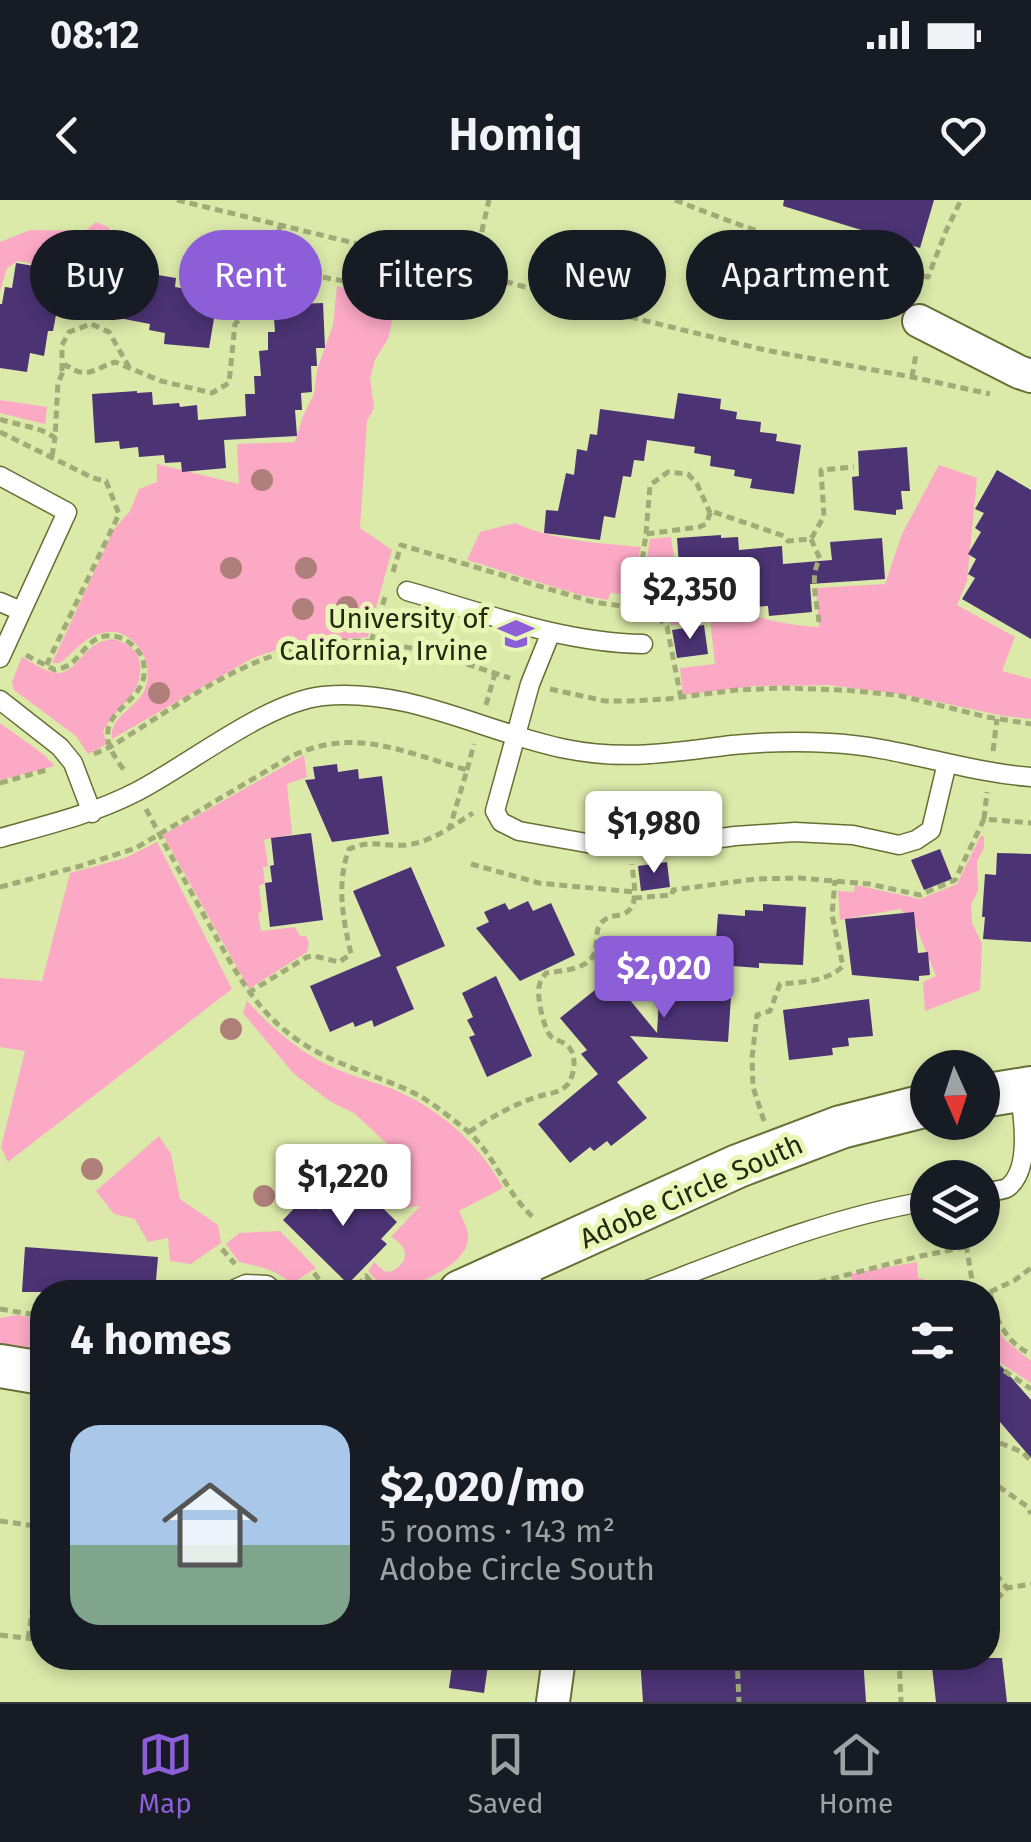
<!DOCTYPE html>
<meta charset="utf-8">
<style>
body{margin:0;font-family:"Fira Sans",sans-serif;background:#20242c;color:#f1f3f6;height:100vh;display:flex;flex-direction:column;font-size:38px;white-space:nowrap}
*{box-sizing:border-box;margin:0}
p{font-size:32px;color:#9ea1a6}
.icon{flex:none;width:55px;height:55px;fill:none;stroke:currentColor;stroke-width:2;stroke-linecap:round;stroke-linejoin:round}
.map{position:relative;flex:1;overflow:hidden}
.sheet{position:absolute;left:30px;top:1080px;width:970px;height:390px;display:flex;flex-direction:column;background:#171b24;border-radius:40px;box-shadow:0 5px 15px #0003}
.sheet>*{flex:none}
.top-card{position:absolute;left:30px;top:30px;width:972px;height:90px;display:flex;gap:20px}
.needle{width:65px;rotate:177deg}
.fabs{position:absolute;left:910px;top:850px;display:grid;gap:20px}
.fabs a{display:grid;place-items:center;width:90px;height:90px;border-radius:50%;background:#171b24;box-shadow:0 5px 15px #0003;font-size:50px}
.price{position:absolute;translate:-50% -85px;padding:0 22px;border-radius:10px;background:#fff;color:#222;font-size:32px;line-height:65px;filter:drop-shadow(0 2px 5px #0008)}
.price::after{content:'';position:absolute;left:50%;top:60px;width:30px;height:22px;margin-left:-15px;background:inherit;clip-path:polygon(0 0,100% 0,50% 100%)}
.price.on{background:#8c5ed8;color:#fff}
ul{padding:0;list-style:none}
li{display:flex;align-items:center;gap:30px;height:250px;padding:0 40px}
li+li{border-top:2px solid #363941}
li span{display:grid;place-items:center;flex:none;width:280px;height:200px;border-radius:30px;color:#555}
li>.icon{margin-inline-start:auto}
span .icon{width:120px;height:120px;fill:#fffc;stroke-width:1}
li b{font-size:42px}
h2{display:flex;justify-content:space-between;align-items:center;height:120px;padding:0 40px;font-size:42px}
.pill{padding:0 35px;border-radius:45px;background:#171b24;box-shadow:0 5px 15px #0003;font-size:35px;line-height:90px}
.pill.on{background:#8c5ed8;color:#fff}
.status{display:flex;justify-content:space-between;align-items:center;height:70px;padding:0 50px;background:#171b24;direction:ltr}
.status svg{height:28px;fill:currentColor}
header{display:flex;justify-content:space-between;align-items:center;height:130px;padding:0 40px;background:#171b24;font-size:45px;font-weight:600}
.tab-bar{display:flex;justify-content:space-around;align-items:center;height:140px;border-top:2px solid #363941;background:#171b24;font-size:28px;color:#9ea1a6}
.tab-bar a{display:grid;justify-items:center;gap:5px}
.tab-bar .on{color:#8c5ed8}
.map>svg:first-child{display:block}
.green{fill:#fca9c5}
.building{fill:#4b3374}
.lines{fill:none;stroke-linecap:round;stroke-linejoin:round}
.service-casing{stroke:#657035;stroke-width:21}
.minor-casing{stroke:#657035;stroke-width:36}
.tertiary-casing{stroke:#657035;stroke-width:46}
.path{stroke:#a0ab78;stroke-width:5;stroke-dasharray:8 5;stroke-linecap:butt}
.service{stroke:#fff;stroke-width:18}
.minor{stroke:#fff;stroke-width:32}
.tertiary{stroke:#fff;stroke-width:42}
.tree{fill:#af807a}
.labels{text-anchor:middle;stroke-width:10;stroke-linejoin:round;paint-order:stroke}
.poi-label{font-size:28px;fill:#242910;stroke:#e8f6b6;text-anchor:end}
.street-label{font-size:28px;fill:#242910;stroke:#e8f6b6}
</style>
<div class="status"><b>08:12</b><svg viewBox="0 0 49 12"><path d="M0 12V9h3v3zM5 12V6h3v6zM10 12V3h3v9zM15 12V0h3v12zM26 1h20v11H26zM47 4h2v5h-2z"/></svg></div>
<header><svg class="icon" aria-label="back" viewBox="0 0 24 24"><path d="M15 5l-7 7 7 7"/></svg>Homiq<svg class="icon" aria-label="heart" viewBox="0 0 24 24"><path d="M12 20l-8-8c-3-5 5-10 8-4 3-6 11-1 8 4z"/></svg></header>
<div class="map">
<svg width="1031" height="1502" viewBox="0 0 1031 1502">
<rect width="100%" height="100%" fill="#dbe9a9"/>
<!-- green -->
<path class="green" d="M 96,22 L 110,28 L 106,38 L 86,44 L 84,72 L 18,61 L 7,68 L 0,91 L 0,42 L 30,30 L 85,31 Z
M 337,86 L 397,99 L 388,139 L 375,160 L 370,178 L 374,208 L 367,221 L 360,328 L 392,350 L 368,437 C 327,440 289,443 251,459 L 112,539 C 109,519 130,511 141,496 C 155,477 146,447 126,436 C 115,430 107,431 96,435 C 82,440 72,454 60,463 L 52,463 L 114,329 L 130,311 L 139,289 L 157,282 L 157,264 L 239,284 L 237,244 L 295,242 L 303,216 L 314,194 L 317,170 L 333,125 Z
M 0,200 L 47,207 L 45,224 L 0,213 Z
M 939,265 L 977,278 L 967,381 L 957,405 L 1015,437 L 1002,471 L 1031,479 L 1031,519 L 1004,516 L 906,495 L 829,485 L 754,486 L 683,495 L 680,468 L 715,464 L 710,420 L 672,425 L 640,401 L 650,339 L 671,337 L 679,391 C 728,406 766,425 819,427 L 816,388 L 885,384 L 902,334 Z
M 515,323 C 555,341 598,343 641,347 L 630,395 L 610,393 L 608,400 L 580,395 L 467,360 L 480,332 Z
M 113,439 C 127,443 138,449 140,464 C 144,495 114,507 103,532 L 107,544 L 88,554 L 76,536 L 14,490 L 12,482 L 22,457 C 32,462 48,474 59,473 C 79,471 84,441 113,439 Z
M 0,523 L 43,554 L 55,566 L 0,580 Z
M 304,555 L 307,577 L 287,584 L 292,634 L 264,640 L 268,666 L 263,667 L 265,683 L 259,686 L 262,712 L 258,713 L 261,731 L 295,727 L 300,736 L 306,736 L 309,742 L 307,752 L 249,789 L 163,635 Z
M 981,635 L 984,637 L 984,648 L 977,661 L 978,691 L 971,704 L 972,723 L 982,744 L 980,790 L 925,811 L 923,782 L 936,776 L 914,722 L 900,709 L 840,720 L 838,691 L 854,692 L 855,685 L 920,699 L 957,684 Z
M 157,642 L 232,789 L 8,962 L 1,947 L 25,851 L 0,847 L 0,778 L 42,781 L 70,673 L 125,658 Z
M 247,801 C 272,828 299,852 332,867 C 351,876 371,881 390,888 C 438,907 480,944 503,988 L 459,1011 C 462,1018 467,1027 468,1034 C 471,1066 418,1082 395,1092 L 387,1092 L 368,1071 L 374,1062 L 384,1071 L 390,1072 C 410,1062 410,1048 391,1037 L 420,1006 L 397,1009 L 386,998 L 392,987 L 404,973 L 400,956 L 354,913 L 331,902 L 294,874 L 243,813 Z
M 159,936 L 171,954 L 180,999 L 218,1025 L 221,1043 L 191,1064 L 170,1061 L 168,1038 L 148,1042 L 135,1019 L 114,1014 L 96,991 Z
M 280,1031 L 316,1068 L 291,1084 C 277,1069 259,1067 239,1062 L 226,1044 L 239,1033 Z
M 917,1062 L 918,1078 L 924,1079 L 927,1088 L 957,1081 L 952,1091 L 877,1092 L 856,1086 L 849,1074 Z
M 16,1115 L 42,1119 L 42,1154 L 0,1146 L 0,1118 Z
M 994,1123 L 1005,1140 L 1031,1161 L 1031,1183 L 999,1162 L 989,1143 Z"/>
<!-- building -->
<path class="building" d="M 784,0 L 934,0 L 920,48 L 783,6 Z
M 93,46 L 138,54 L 136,64 L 153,66 L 152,74 L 176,78 L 175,87 L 192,90 L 191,96 L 217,101 L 209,148 L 164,144 L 165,133 L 149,130 L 150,124 L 124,119 L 126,111 L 71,102 L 68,117 L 56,115 L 53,131 L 48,131 L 44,156 L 30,153 L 27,172 L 0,168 L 0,104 L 2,104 L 5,87 L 12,88 L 16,63 L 88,75 Z
M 323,103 L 325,148 L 316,148 L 317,166 L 311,166 L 312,192 L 301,193 L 302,210 L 295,210 L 297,236 L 224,240 L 226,268 L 182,272 L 181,262 L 165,263 L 164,255 L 139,257 L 138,247 L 120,249 L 119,241 L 95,243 L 92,194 L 137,191 L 137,193 L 152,192 L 153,205 L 179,203 L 180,207 L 197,205 L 198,220 L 246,216 L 245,194 L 255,194 L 254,176 L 261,176 L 259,151 L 268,150 L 268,132 L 275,132 L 273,105 Z
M 678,193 L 721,199 L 720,209 L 737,212 L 736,219 L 761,222 L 760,232 L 777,234 L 776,241 L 801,245 L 794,294 L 750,288 L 752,279 L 734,276 L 735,270 L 710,266 L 711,256 L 694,253 L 695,247 L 647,240 L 644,261 L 634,260 L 631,277 L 623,276 L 615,318 L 604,316 L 600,340 L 544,333 L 546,310 L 558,311 L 566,273 L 574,275 L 577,249 L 587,251 L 590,234 L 597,235 L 600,209 L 674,219 Z
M 907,247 L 910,291 L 901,291 L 903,309 L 896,310 L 896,315 L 854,310 L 852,277 L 859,276 L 858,251 Z
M 997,270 L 1031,290 L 1031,439 L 962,399 L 975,378 L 968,374 L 976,359 L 968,354 L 981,332 L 975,328 L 984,313 L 975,309 Z
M 721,335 L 721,338 L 738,337 L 739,350 L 782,346 L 783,364 L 832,360 L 830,342 L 882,338 L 885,379 L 810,384 L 812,412 L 769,416 L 768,406 L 751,407 L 750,400 L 682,406 L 677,338 Z
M 704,425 L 708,454 L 677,458 L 672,430 Z
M 337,564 L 338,572 L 358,569 L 359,579 L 382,576 L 389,634 L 332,642 L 305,580 L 315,579 L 313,567 Z
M 311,633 L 323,720 L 270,727 L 265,683 L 272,682 L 270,666 L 274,665 L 271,638 Z
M 940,649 L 952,679 L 924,690 L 911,660 Z
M 997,653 L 1031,654 L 1031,742 L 983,739 L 985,717 L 982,717 L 985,674 L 996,675 Z
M 667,662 L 670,687 L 641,691 L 638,666 Z
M 411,667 L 445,746 L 396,767 L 414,809 L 374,827 L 372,820 L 355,827 L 353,822 L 330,832 L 310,786 L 381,756 L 353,691 Z
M 528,701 L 533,711 L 551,703 L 575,755 L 520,781 L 476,728 L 489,722 L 484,712 L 505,703 L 509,710 Z
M 763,704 L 806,707 L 803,765 L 759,763 L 759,768 L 733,766 L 728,842 L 630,836 L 648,858 L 617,882 L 647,918 L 611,946 L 607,941 L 594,951 L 590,947 L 570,963 L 538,924 L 598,874 L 581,854 L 587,850 L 560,818 L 611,777 L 657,833 L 662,750 L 715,753 L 718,714 L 745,716 L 745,710 L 763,711 Z
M 914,712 L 918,753 L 928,752 L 930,775 L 919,776 L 919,781 L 852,775 L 845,719 Z
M 496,776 L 532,856 L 487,877 L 469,837 L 475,835 L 467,820 L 473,817 L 462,793 Z
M 869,799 L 873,836 L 848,838 L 849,846 L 832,848 L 833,855 L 789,860 L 783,810 Z
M 352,978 L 397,1022 L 381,1039 L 387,1044 L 348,1084 L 283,1020 L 306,996 L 320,1010 Z
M 25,1047 L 158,1057 L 155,1092 L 22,1092 Z
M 988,1151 L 1031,1200 L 1031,1258 L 988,1208 Z
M 453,1458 L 489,1458 L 484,1493 L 449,1488 Z
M 640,1458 L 863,1458 L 866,1502 L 643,1502 Z
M 931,1458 L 1002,1458 L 1007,1502 L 936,1502 Z"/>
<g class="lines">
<defs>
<path id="service" d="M 0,276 L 67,312 L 0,458
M 407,391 C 484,413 563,443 643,444
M 0,402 L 21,411
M 551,432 L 530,484 L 495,611 L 501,622 L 519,631 L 598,645 L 678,644 L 735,636 L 795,632 L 853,635 L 899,645 L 916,640 L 931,630 L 947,563
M 0,500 L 60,547 L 73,563 L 92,613
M 0,638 C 47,625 93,614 136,592 C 189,565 266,502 323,496 C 407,487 486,533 566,549 C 625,561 673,552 732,545 C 764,542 797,541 830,543 C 898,546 963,572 1031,577
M 982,993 C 990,991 1000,991 1007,988 C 1031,971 1024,919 1019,890
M 228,1092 L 246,1084 L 267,1085 L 275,1092
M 642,1092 C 734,1057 829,1017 928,1001"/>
<path id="minor" d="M 919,121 L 1019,172 L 1031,176
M 518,1067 L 529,1092
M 553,1502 L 559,1458"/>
<path id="tertiary" d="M 982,896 L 1031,888
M 460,1092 L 738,966 L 841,927 L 928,905
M 0,1166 L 42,1173"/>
</defs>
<!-- service casing -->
<use href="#service" class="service-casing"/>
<!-- minor casing -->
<use href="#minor" class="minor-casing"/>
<!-- tertiary casing -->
<use href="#tertiary" class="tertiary-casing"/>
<!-- path -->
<path class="path" d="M 177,0 L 473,72 L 626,116 L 765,150 L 912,177 L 990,194
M 675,0 C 756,32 841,63 928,77 L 946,31 L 961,0
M 473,70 L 489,0
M 268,83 L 280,26
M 62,171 L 62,145 L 69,132 L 91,124 L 109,132 L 129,167
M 912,177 L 916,154
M 0,219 C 19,226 39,226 55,238 L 58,183 L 66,165 C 88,180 93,169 115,162 L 161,181 L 212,193 L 229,183 L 235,124 C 243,116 243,111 249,102 C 255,93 273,80 282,70 L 400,91 L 405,91 L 423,60
M 0,232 L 93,278 L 106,281 L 119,314 L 46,466
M 52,256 L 55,238
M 646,334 L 650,285 L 668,272 L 688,274 L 697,284 L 710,313
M 811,339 L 820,359 L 823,359
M 393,372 L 401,345 L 593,402 L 622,406 L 638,405
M 819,422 C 817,402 809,375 820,359
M 371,442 L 385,397
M 26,455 L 55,470 C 59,469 66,467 69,465 C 82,456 88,439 105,436 C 113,435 121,437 127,441 C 136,447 143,455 144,466 C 148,498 111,506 108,531 C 105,546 118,561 126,573
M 550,489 L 605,501 L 629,501 L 667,499 L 736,490 L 784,488 L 843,490 L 897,495 L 987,517 L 1031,524
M 681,498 L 667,427 L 659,418 L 636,403 L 646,334 L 699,327 L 706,324 L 711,311 L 784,336 L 788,341 L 811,339 L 824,316 L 821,270 L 854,267
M 486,505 L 495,473
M 993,551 L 997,519
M 94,554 L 110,547 C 194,496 272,432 376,442 C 421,447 467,465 510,478
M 467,570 L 474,544
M 0,583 L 50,569
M 146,609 C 165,645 185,681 205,717 C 233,766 253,811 302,843 C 337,866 377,875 414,893 C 432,902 448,916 464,928 C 495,953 505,993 534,1018
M 984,619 L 987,592
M 471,664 L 539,683 L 634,692
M 0,687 L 77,667 L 136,648 L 290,557 C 354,526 403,552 467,570 L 450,627
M 634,698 L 672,695 L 673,690 L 755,679 L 799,678 L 869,684 L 920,695 L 955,680 L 984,619 L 1031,623
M 248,793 L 307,757 L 314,756 L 339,762 L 351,754 C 343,719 336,684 349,649 C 373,639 382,647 406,645 C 432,642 452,626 473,613
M 764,921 L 753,887 L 752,858 L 757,815 L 770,811 L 780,784 C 802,782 827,782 843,766 L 832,715 L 835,680
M 469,932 C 491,917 514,904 540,896 C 549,893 561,893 568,884 C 575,874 577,855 568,846 C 562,840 553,841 549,834 C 543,824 537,798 539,787 C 540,780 542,779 546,773 C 565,770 595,770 596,745 C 597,737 596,729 601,723 C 608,715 614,717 623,714 C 641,708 633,679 632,664
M 964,1032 L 974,1092
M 222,1049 L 235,1064
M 314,1073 L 323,1084 L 336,1092
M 297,1092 L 323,1084
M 346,1092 L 354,1089 L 366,1076 L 380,1092
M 405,1092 L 427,1083
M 781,1092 L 916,1057 L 966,1047
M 990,1092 C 994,1118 1006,1143 1031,1154
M 990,1092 L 1015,1080 L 1031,1068
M 0,1109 L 42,1116
M 988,1151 L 996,1165 L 1031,1189
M 988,1238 L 1022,1252 L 1031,1261
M 988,1279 L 1028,1307 L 1031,1314
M 988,1307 L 996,1286
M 0,1321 L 42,1327
M 988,1364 L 1007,1388
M 988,1409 L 1007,1388 L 1031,1384
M 0,1435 L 42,1440
M 28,1439 L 41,1351 L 31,1325
M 737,1458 L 739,1502
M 899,1458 L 901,1502"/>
<!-- service -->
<use href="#service" class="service"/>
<!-- minor -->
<use href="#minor" class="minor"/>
<!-- tertiary -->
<use href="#tertiary" class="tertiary"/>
</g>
<!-- trees -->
<g class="tree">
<circle cx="262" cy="280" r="11"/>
<circle cx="231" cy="368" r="11"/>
<circle cx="306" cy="368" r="11"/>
<circle cx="347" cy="407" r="11"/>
<circle cx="303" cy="409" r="11"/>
<circle cx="159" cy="493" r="11"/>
<circle cx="231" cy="829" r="11"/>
<circle cx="92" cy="969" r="11"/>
<circle cx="264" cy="996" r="11"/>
</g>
<!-- icons -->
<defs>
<symbol id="university-bare" viewBox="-9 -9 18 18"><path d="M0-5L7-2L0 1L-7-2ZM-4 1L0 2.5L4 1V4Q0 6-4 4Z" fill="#8c5ed8" stroke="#e8f6b6" stroke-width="2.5" paint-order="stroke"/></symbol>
</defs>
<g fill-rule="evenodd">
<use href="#university-bare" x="491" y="409" width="50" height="50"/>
</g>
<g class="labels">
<!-- poi labels -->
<g class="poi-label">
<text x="488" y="428">University of<tspan x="488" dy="32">California, Irvine</tspan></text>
</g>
<!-- street labels -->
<g class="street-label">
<text transform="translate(691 991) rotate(-24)" y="10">Adobe Circle South</text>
</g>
</g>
</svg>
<div class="fabs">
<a><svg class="needle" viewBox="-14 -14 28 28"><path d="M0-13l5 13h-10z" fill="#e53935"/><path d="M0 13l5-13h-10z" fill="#9ea1a6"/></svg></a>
<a><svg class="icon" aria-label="layers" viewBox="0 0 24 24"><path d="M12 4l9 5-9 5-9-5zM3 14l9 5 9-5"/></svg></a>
</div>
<b class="price" style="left:690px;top:442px">$2,350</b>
<b class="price" style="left:654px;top:676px">$1,980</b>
<b class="price on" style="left:664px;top:821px">$2,020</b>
<b class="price" style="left:343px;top:1029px">$1,220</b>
<div class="top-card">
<a class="pill">Buy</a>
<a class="pill on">Rent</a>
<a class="pill">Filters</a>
<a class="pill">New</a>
<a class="pill">Apartment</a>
</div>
<section class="sheet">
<h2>4 homes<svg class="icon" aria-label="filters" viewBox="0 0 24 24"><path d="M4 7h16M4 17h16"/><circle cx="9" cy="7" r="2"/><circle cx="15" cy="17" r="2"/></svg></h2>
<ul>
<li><span style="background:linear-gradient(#a9c7e8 60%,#7fa58c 0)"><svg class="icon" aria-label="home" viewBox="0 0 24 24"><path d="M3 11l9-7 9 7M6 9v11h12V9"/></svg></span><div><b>$2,020/mo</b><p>5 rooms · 143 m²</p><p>Adobe Circle South</p></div></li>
</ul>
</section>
</div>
<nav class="tab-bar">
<a class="on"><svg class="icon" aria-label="map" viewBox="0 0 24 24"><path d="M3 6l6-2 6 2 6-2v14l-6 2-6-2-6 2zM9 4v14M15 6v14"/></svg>Map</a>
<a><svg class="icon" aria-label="saved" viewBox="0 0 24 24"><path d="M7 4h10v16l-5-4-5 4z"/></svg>Saved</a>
<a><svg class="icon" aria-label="home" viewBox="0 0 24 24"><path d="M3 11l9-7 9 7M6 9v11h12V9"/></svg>Home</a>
</nav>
